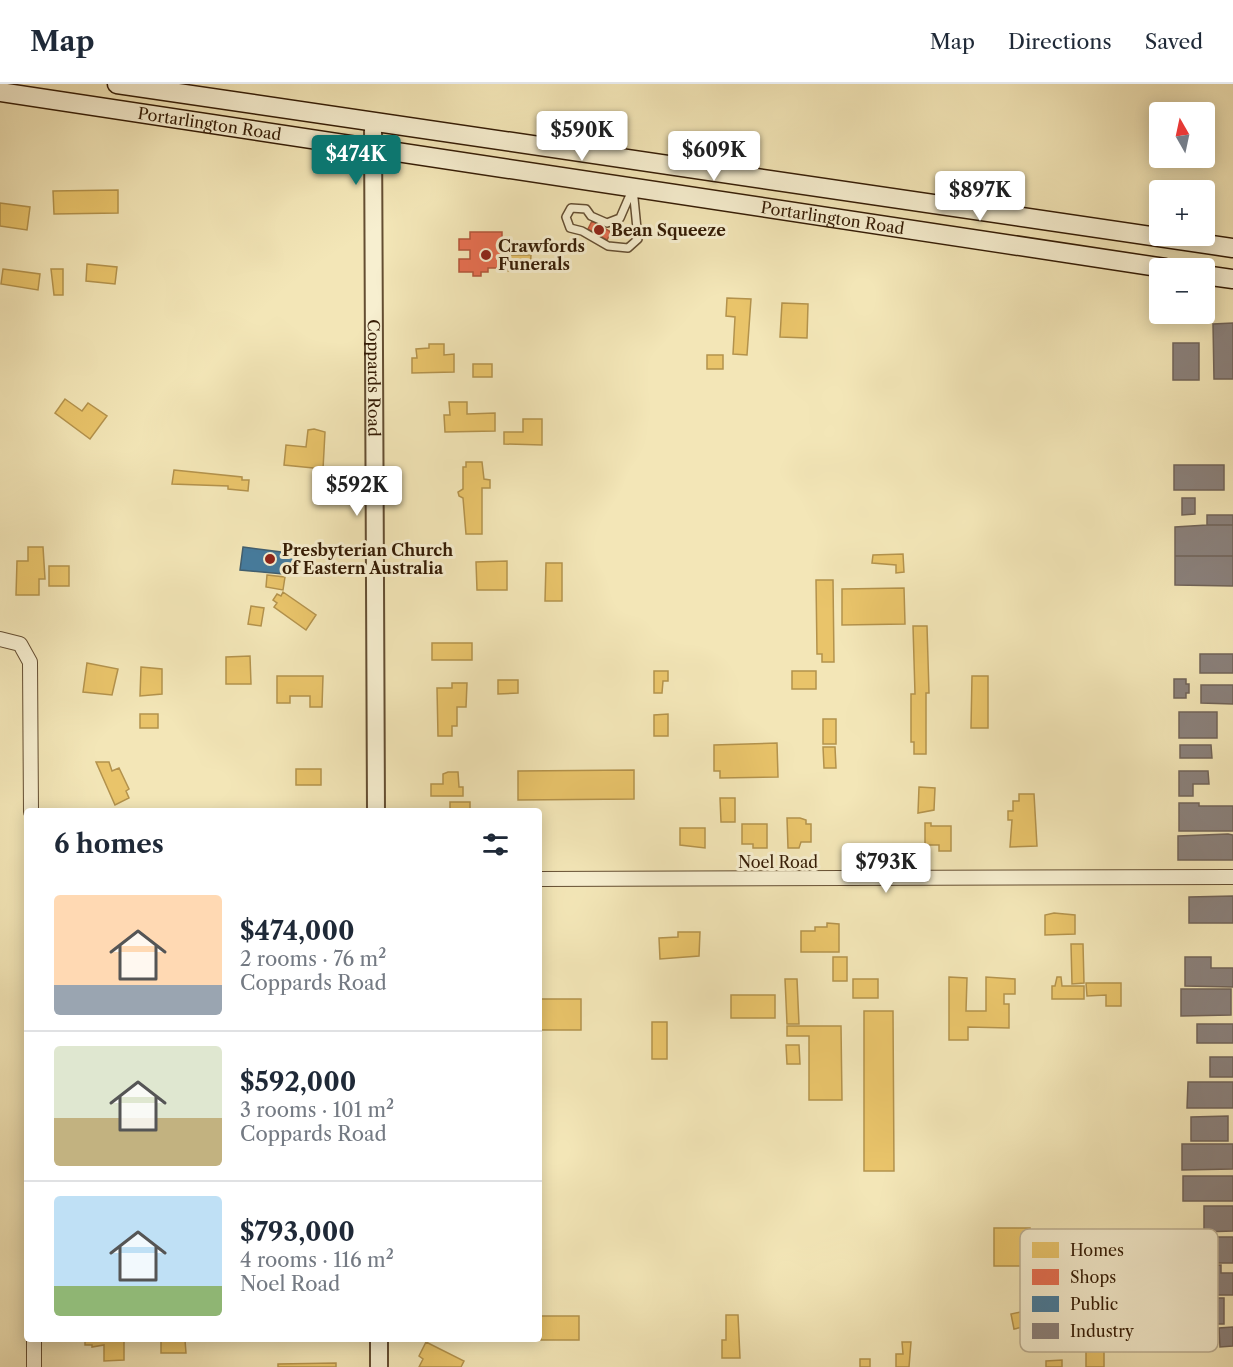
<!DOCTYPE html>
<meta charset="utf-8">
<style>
body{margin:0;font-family:"Libre Caslon Text",serif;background:#f6f6f7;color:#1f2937;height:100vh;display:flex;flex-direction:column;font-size:22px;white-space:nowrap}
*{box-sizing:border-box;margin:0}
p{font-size:20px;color:#747a83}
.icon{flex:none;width:33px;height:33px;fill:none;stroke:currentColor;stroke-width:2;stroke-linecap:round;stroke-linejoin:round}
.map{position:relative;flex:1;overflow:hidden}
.drawer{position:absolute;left:24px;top:724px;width:518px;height:534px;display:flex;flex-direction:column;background:#fff;border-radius:6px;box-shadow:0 3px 15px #0003}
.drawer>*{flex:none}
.needle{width:39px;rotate:351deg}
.fabs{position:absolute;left:1149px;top:18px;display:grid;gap:12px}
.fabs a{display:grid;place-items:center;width:66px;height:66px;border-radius:6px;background:#fff;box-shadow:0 3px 15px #0003;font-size:30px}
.price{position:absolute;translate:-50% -51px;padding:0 14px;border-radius:6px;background:#fff;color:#222;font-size:20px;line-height:39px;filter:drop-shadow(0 2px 3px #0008)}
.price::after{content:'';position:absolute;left:50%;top:36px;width:18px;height:14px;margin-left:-9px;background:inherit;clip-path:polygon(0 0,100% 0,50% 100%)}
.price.current{background:#0f766e;color:#fff}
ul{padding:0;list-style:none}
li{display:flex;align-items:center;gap:18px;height:150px;padding:0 30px}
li+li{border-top:2px solid #e0e1e3}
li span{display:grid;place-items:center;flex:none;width:168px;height:120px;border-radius:6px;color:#555}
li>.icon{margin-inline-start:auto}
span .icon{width:72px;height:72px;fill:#fffc;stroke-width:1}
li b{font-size:26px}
h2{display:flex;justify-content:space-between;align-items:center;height:72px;padding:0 30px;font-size:26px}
header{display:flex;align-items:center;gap:36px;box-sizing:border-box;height:84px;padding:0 30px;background:#fff;border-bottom:2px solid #e0e1e3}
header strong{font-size:28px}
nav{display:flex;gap:33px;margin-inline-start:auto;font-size:21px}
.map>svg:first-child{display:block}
.homes{fill:#e9c46a;stroke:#b3924c;stroke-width:1.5}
.shops{fill:#e76f51;stroke:#b2563a;stroke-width:1.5}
.public{fill:#457b9d;stroke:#405e6f;stroke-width:1.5}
.industry{fill:#8a817c;stroke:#706358;stroke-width:1.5}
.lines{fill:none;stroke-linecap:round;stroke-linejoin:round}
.service-casing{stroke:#644e32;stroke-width:10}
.minor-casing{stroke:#644e32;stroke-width:16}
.tertiary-casing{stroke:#644e32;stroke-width:20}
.secondary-casing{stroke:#351c05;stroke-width:21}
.service{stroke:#f7efd0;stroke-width:7}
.minor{stroke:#f7efd0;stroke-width:14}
.tertiary{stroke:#f7efd0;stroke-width:16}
.secondary{stroke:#f7efd0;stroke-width:18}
.poi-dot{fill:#8f2418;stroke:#f7efd0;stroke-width:2}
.labels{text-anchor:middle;stroke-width:6;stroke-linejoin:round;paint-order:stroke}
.street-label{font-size:16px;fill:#351c05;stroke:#f7efd0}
.poi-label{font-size:16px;font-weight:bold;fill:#351c05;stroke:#f7efd0;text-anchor:start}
.key{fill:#f7efd0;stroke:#bdb093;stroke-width:1.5}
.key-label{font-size:16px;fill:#351c05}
</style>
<header>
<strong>Map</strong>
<nav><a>Map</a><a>Directions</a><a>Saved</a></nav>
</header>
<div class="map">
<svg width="1233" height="1283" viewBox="0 0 1233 1283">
<rect width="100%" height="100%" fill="#f3e6b7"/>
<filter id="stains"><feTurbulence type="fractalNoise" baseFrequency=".00333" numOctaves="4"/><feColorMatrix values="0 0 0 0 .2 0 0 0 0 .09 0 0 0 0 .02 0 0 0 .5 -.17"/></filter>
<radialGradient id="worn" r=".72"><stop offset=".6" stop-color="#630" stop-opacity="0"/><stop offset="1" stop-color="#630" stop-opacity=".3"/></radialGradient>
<!-- homes -->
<path class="homes" d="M 118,106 L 118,129 L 54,130 L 53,107 Z
M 0,119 L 30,123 L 27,146 L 0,142 Z
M 508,171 L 531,171 L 530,187 L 508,187 Z
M 87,180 L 117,183 L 115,200 L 86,197 Z
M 3,185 L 40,190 L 38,206 L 1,200 Z
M 51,185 L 63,185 L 63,211 L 54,211 Z
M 727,214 L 751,215 L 747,271 L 733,270 L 735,233 L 726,232 Z
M 782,219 L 808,220 L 807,254 L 780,253 Z
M 429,260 L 444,260 L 444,271 L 454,270 L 454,288 L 412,289 L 412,274 L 417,274 L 416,265 L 429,264 Z
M 707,271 L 723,271 L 723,285 L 707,285 Z
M 473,280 L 492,280 L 492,293 L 473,293 Z
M 65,315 L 82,327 L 88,319 L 107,332 L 90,355 L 55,329 Z
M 449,318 L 467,318 L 467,330 L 495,329 L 495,347 L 445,348 L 444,331 L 450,331 Z
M 523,335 L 542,335 L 542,361 L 504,360 L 504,348 L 523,348 Z
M 314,345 L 325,348 L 323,385 L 284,381 L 286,361 L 306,363 L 308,346 Z
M 466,378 L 482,378 L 484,395 L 490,396 L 490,404 L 482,404 L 482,450 L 466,450 L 463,414 L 459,412 L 458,408 L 463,405 L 463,383 L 466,383 Z
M 174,386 L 242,393 L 242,396 L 249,396 L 248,407 L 228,405 L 228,402 L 172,400 Z
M 28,463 L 43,463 L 45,495 L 39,495 L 39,511 L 16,511 L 17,477 L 28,477 Z
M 903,470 L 904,488 L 896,489 L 896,481 L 872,479 L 873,471 Z
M 507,477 L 507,506 L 477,506 L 476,478 Z
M 546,479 L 562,479 L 562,517 L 545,517 Z
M 49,482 L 69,482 L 69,502 L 49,502 Z
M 267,491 L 285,493 L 283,506 L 266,503 Z
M 816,496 L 833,496 L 834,578 L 822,578 L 822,570 L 817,570 Z
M 904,504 L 905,540 L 842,541 L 842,505 Z
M 283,508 L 316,531 L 306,546 L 274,523 L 277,519 L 273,516 L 277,510 L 281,512 Z
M 251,522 L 264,524 L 261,542 L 248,540 Z
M 913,542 L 927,542 L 929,609 L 926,609 L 926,670 L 914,670 L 914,658 L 911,658 L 911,610 L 915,610 Z
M 432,559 L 472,559 L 472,576 L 432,576 Z
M 250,572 L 251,600 L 226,600 L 226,573 Z
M 87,579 L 118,585 L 112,611 L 83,608 Z
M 141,583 L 162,585 L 162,610 L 140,612 Z
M 654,587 L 668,587 L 668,597 L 663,597 L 662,609 L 654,609 Z
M 792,587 L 816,587 L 816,605 L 792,605 Z
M 277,592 L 323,592 L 322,623 L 310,623 L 310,612 L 290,612 L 290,619 L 277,619 Z
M 972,592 L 988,592 L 988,644 L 971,644 Z
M 498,596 L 518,596 L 518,609 L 498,610 Z
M 452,599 L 467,599 L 466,623 L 457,623 L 457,642 L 452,642 L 452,652 L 438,652 L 437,604 L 452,604 Z
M 140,630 L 158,630 L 158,644 L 140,644 Z
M 668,630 L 668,652 L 654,652 L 654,631 Z
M 823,635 L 836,635 L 836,660 L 823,660 Z
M 777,659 L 778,693 L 720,694 L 720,687 L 714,687 L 714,661 Z
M 823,663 L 835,663 L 836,684 L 824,684 Z
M 96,678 L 109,678 L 112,687 L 119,684 L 129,705 L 126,707 L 129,714 L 115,721 Z
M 296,685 L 321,685 L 321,701 L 296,701 Z
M 634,686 L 634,715 L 518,716 L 518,687 Z
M 448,688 L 458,688 L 459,703 L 463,703 L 463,712 L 431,712 L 431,700 L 443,700 L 443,690 Z
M 919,703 L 935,704 L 934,726 L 918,729 Z
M 1019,710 L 1034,710 L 1037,762 L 1010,763 L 1012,736 L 1008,736 L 1008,727 L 1013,727 L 1013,717 L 1019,717 Z
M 720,714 L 735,714 L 735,738 L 721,738 Z
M 450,718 L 470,718 L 470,728 L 450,728 Z
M 787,734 L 800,734 L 806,736 L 806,740 L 811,740 L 811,758 L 801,758 L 799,764 L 788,764 Z
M 925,739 L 931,739 L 931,742 L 951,742 L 951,767 L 939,767 L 939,761 L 925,761 Z
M 742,740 L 767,740 L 767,764 L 753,764 L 753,760 L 742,760 Z
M 680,744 L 705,744 L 705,764 L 680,761 Z
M 1054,829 L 1075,831 L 1075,850 L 1045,851 L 1045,831 Z
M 827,839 L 839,840 L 839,868 L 801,868 L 801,847 L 815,847 L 815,843 L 827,843 Z
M 678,848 L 700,848 L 699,872 L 660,875 L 659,854 L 678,853 Z
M 1071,860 L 1083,860 L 1084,899 L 1072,900 Z
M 833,873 L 847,873 L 847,897 L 833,897 Z
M 949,893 L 967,894 L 966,927 L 986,927 L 986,893 L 1015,895 L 1015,910 L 1004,910 L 1004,920 L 1009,920 L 1009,944 L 968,943 L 968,956 L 949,956 Z
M 1057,893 L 1061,893 L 1062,902 L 1084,902 L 1084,915 L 1052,915 L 1052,902 L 1055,902 Z
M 785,895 L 797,895 L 799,940 L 787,940 Z
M 853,895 L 878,895 L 878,914 L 853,914 Z
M 1086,899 L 1121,899 L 1121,922 L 1106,922 L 1106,911 L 1087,912 Z
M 731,911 L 775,911 L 775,934 L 731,934 Z
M 540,915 L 581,915 L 581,946 L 540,946 Z
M 864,927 L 893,927 L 894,1087 L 864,1087 Z
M 652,938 L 667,938 L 667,975 L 652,975 Z
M 787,942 L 841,942 L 842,1016 L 809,1016 L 809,952 L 787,952 Z
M 786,961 L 799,961 L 800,980 L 787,980 Z
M 994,1144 L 1030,1144 L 1030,1182 L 994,1182 Z
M 1025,1227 L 1028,1242 L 1014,1245 L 1011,1230 Z
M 726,1231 L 738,1231 L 740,1274 L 722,1274 L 722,1256 L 726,1256 Z
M 541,1232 L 579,1232 L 579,1256 L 541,1256 Z
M 85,1256 L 124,1256 L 124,1276 L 104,1277 L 104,1261 L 92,1263 L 92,1261 L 85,1261 Z
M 161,1256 L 185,1256 L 186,1269 L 161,1269 Z
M 426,1258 L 464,1277 L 461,1283 L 419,1283 L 423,1275 L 419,1272 Z
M 902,1258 L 911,1258 L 909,1283 L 896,1283 L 896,1270 L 903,1270 Z
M 1086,1258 L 1104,1258 L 1104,1283 L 1086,1283 Z
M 860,1275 L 870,1275 L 870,1283 L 860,1283 Z
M 1062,1276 L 1062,1283 L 1046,1283 L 1046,1277 Z
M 336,1279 L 336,1283 L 278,1283 L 278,1280 Z"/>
<!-- shops -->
<path class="shops" d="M 592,137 L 611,148 L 607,156 L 588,145 Z
M 470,148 L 502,148 L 502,184 L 488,184 L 488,188 L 481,188 L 481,192 L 473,192 L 473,188 L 459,188 L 459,175 L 470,175 L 470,166 L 459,166 L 459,155 L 470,155 Z"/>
<!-- public -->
<path class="public" d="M 243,463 L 297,470 L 294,491 L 240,486 Z"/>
<!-- industry -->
<path class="industry" d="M 1233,239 L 1233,295 L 1214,295 L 1213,240 Z
M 1173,259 L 1199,259 L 1199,296 L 1173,296 Z
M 1174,381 L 1224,381 L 1224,406 L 1174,406 Z
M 1182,414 L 1195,414 L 1195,430 L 1182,431 Z
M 1207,431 L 1233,431 L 1233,441 L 1207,441 Z
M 1207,441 L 1233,441 L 1233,472 L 1175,472 L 1175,443 Z
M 1175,472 L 1233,472 L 1233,502 L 1175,501 Z
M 1200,570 L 1233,570 L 1233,589 L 1200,589 Z
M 1174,595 L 1186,595 L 1186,600 L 1189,600 L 1189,609 L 1186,609 L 1186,614 L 1174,614 Z
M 1201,601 L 1233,601 L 1233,620 L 1201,619 Z
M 1179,628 L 1217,628 L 1217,654 L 1179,654 Z
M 1180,661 L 1211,661 L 1212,674 L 1180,674 Z
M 1179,687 L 1208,687 L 1209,700 L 1193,700 L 1193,712 L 1179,712 Z
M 1179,719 L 1199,719 L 1199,722 L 1233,722 L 1233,747 L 1179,747 Z
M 1228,750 L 1233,751 L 1233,776 L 1178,776 L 1178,752 Z
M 1233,812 L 1233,839 L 1189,839 L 1189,813 Z
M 1185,873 L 1211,873 L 1211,884 L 1233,884 L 1233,903 L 1185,902 Z
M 1181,905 L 1231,905 L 1231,931 L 1181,932 Z
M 1197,940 L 1233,940 L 1233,959 L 1197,959 Z
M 1210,973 L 1233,973 L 1233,993 L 1210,993 Z
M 1188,998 L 1233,998 L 1233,1024 L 1187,1024 Z
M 1228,1032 L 1228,1057 L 1191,1057 L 1191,1033 Z
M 1182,1060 L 1233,1060 L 1233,1085 L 1182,1086 Z
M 1183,1092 L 1233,1092 L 1233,1117 L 1183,1117 Z
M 1204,1122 L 1233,1122 L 1233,1147 L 1204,1148 Z
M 1204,1153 L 1233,1153 L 1233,1179 L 1204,1179 Z
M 1221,1181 L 1221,1189 L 1233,1189 L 1233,1211 L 1184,1211 L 1184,1182 Z
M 1184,1214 L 1224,1214 L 1224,1240 L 1184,1240 Z
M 1233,1243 L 1233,1262 L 1220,1263 L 1219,1244 Z"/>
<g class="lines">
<defs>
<path id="service" d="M 633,104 L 638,155 L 628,164 L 608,162 L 582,147 L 570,144 L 566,133 L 571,124 L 586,125 L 591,132 L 607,139 L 620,134 Z"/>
<path id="minor" d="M 0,555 L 20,560 L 30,578 L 31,728
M 538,795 L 1233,793
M 34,1256 L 34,1283"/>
<g id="tertiary">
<path id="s1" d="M 373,39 L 376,728"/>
<path d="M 379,1256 L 379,1283"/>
</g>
<g id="secondary">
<path d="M 117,0 L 1233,164"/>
<path id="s2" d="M 0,8 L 1165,184"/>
<path d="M 1204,191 L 1233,195"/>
</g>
</defs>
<!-- service casing -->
<use href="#service" class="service-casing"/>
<!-- minor casing -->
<use href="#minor" class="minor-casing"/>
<!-- tertiary casing -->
<use href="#tertiary" class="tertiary-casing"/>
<!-- secondary casing -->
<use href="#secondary" class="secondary-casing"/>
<!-- service -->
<use href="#service" class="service"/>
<!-- minor -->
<use href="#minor" class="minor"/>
<!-- tertiary -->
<use href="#tertiary" class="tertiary"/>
<!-- secondary -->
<use href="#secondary" class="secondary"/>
</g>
<!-- markers -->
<g class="poi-dot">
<circle cx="599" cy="146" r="6"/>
<circle cx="486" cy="171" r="6"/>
<circle cx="270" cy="475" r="6"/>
</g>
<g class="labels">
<!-- street labels -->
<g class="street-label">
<text dy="6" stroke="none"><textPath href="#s2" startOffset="212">Portarlington Road</textPath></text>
<text dy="6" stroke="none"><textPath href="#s2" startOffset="842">Portarlington Road</textPath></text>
<text dy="6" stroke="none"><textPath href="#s1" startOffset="255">Coppards Road</textPath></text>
<text x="778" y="784">Noel Road</text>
</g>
<!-- poi labels -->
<g class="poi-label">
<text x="611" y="152">Bean Squeeze</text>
<text x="498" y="168">Crawfords<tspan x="498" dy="18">Funerals</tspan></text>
<text x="282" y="472">Presbyterian Church<tspan x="282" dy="18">of Eastern Australia</tspan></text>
</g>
</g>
<!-- legend -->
<rect x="1020" y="1145" width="198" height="123" rx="9" class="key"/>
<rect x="1032" y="1158" width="27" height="16" fill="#e9c46a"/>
<rect x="1032" y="1185" width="27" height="16" fill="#e76f51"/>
<rect x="1032" y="1212" width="27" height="16" fill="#457b9d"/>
<rect x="1032" y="1239" width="27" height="16" fill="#8a817c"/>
<g class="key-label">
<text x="1070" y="1172">Homes</text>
<text x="1070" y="1199">Shops</text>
<text x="1070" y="1226">Public</text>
<text x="1070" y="1253">Industry</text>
</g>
<rect width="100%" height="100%" filter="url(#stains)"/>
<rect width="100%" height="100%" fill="url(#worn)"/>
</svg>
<div class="fabs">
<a><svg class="needle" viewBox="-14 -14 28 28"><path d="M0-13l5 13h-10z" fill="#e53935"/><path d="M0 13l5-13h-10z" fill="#747a83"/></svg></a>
<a>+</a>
<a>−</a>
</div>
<b class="price" style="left:582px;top:78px">$590K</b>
<b class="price" style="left:714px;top:98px">$609K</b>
<b class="price current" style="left:356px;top:102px">$474K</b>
<b class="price" style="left:980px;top:138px">$897K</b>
<b class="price" style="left:357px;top:433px">$592K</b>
<b class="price" style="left:886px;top:810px">$793K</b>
<section class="drawer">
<h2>6 homes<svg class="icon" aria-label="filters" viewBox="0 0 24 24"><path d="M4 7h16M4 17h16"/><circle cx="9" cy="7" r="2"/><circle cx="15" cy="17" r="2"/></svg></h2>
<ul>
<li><span style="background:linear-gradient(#ffd9b3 75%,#9aa5b1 0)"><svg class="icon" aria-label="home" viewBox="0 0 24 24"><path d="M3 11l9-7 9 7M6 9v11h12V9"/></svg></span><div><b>$474,000</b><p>2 rooms · 76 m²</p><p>Coppards Road</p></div></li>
<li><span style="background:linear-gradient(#dfe7d0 60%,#c2b280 0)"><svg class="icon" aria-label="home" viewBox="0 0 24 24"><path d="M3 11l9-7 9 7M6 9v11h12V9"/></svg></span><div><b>$592,000</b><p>3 rooms · 101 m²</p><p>Coppards Road</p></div></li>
<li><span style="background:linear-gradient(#bfe0f5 75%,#8fb573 0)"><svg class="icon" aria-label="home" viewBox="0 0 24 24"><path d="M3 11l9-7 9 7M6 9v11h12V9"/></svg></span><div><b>$793,000</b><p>4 rooms · 116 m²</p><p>Noel Road</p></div></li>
</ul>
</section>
</div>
